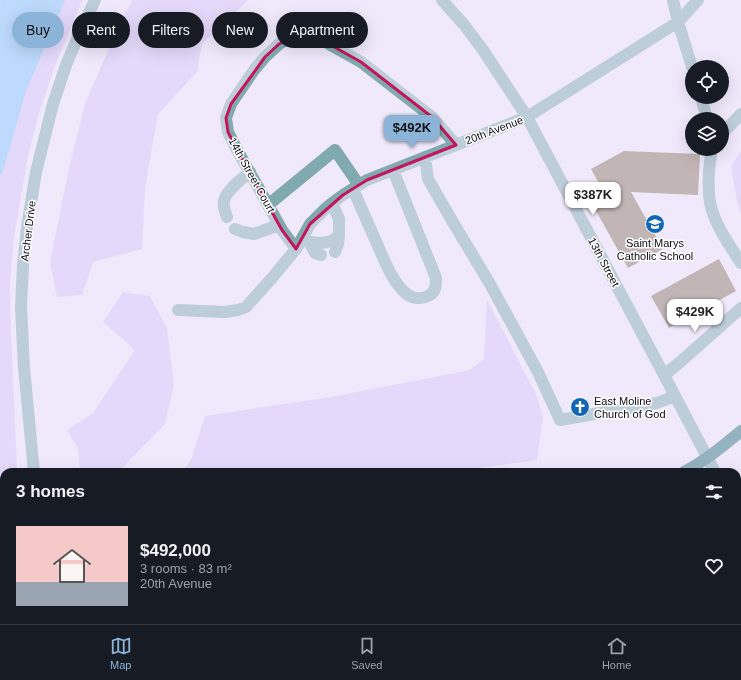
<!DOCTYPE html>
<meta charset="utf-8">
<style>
body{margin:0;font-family:Arial,sans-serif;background:#20242c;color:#f1f3f6;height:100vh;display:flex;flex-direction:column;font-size:15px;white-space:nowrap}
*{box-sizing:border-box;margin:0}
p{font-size:13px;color:#9ea1a6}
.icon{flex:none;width:22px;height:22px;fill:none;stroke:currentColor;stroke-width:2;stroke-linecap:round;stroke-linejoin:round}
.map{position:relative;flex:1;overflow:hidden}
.drawer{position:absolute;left:0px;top:468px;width:741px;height:156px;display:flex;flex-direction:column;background:#171b24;border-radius:12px 12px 0 0;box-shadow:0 4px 16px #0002}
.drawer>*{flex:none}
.banner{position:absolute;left:12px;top:12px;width:400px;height:36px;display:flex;gap:8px}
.fabs{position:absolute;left:685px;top:60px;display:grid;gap:8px}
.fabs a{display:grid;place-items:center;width:44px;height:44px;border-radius:50%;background:#171b24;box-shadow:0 4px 16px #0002;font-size:20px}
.price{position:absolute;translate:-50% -34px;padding:0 9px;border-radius:8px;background:#fff;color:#222;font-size:13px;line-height:26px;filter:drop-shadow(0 1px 2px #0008)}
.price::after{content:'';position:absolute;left:50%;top:24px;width:12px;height:9px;margin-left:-6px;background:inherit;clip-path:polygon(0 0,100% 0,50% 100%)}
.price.on{background:#8cb4d9;color:#111}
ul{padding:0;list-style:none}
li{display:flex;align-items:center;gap:12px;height:100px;padding:0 16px}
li+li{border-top:1px solid #363941}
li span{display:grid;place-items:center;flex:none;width:112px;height:80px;border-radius:0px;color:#555}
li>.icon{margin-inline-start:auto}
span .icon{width:48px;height:48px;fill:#fffc;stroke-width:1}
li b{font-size:17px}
h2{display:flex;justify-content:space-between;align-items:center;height:48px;padding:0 16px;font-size:17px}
.chip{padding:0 14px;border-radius:18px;background:#171b24;box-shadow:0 4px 16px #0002;font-size:14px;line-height:36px}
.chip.on{background:#8cb4d9;color:#111}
.menu{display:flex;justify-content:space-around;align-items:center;height:56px;border-top:1px solid #363941;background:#171b24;font-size:11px;color:#9ea1a6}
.menu a{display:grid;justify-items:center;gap:2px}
.menu .on{color:#8cb4d9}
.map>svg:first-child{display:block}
.green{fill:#d8c6f8}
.water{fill:#80c5fa}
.building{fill:#897960}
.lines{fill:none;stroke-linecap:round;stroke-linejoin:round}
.minor{stroke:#80aab0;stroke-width:12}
.major{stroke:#286f78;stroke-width:12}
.marked{fill:none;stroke:#c2185b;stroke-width:3;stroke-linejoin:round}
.labels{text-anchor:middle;stroke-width:3;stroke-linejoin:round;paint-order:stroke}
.street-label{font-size:11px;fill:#0d0a13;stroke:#fff}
.poi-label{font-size:11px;fill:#0d0a13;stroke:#fff}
</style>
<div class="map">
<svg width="741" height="624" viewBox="0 0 741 624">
<rect width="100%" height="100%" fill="#efe9fb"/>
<!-- green -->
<path class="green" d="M 0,0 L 83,0 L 78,10 L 55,66 L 39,113 L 27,161 L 14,238 L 10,283 L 11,331 L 17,472 L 4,472 L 4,563 L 0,564 Z
M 132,0 L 248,0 L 202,44 L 197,72 L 158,114 L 145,188 L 142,249 L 93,262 L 82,295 L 57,297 L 50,263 L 69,168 L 85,104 L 112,41 Z
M 741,150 L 741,213 L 738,206 L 731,167 Z
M 123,292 L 150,296 L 167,328 L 174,385 L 165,424 L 118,472 L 80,472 L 78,449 L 67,430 L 93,413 L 135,350 L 103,322 Z
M 487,300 L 536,394 L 543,417 L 537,460 L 450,472 L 183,472 L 191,460 L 205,416 L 331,397 L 470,370 L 484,359 Z"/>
<!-- water -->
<path class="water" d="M 1,0 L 65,0 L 26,91 L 3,171 L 0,176 L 0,3 Z"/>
<!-- building -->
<path class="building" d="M 624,151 L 700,154 L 698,195 L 631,192 L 663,249 L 628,268 L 586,193 L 600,185 L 591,169 Z
M 719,259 L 736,291 L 669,328 L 651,296 Z"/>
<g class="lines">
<!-- minor -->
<path class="minor" d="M 442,0 L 465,26 L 483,50 L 527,117 L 664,375 L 715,472
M 673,0 L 678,22 L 692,67
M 701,97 L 707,119
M 722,134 L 741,114
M 712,149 C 709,167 707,183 710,202 C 713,222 730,246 741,263
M 425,157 L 428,179 L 454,224 L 490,284 L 538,372 L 560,420 L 657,403 L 675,396
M 353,189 C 360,205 367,221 374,237 C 382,254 392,284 408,295 C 414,299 422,299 428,296 C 436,292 436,286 436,278 L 393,170
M 268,205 L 335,150 L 359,185
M 227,217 C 225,212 223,206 224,201 C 226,190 242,179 250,172
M 235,229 L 243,232 L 254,234 L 279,225
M 301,240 C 310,242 322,245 331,241 C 334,240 336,237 339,235 L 339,219 L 332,203
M 309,242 L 315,253 L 321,255
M 296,249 L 282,230 L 236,148 L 228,132 L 226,118 L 231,104 L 254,70 L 265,57 L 279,44 L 293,36 L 301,34 L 313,35 L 361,62 L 432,117 L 456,145
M 335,252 L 338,244 L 339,235
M 178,310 L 225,312 L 238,310 L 246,307 L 272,278 L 296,249 L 310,224 L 326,208 L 332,203 L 343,195 L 367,180 L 527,117 L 678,22 L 698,0
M 664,375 L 679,363 L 741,308
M 34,472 L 24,368 L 21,307 L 23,266 L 27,227 L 36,172 L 53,104 L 66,65 L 80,32 L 95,0
M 737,513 L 741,520
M 737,550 L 741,548
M 737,592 L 741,590
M 17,620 L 18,624
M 361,620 L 362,624
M 432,624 L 450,620
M 640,624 L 652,620"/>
<!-- major -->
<path class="major" d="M 684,472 C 705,461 723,446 741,431
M 0,588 L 4,588"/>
</g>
<!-- marked area -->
<path d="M0 0H741V624H0ZM 301,34 L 313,35 L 361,62 L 432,117 L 456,145 L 367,180 L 343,195 L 310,224 L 296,249 L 282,230 L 236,148 L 228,132 L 226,118 L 231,104 L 265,57 L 279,44 Z" fill="#efe9fb" fill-opacity=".55" fill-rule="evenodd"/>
<path class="marked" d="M 301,34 L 313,35 L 361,62 L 432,117 L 456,145 L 367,180 L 343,195 L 310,224 L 296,249 L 282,230 L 236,148 L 228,132 L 226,118 L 231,104 L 265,57 L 279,44 Z"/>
<!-- icons -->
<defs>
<symbol id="school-disc" viewBox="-11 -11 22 22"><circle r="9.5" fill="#1167b5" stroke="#fff"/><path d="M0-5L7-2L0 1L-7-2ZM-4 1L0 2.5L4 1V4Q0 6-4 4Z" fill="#fff"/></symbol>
<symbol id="church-disc" viewBox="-11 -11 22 22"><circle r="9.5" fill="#1167b5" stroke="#fff"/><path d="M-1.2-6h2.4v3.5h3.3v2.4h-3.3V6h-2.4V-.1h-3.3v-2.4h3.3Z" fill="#fff"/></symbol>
</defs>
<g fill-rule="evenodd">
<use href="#school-disc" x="644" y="213" width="22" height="22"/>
<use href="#church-disc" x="569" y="396" width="22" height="22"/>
</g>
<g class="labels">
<!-- street labels -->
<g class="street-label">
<text transform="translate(494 130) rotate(-21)" y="4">20th Avenue</text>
<text transform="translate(252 175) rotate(61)" y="4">14th Street Court</text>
<text transform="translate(28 231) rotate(-83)" y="4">Archer Drive</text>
<text transform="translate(604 262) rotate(62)" y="4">13th Street</text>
</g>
<!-- poi labels -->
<g class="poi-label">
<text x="655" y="247">Saint Marys<tspan x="655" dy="13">Catholic School</tspan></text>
<text x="594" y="405" text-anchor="start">East Moline<tspan x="594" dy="13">Church of God</tspan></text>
</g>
</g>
</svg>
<div class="fabs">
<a><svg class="icon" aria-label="locate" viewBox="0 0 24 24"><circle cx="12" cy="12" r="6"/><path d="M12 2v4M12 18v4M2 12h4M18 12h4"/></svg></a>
<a><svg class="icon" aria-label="layers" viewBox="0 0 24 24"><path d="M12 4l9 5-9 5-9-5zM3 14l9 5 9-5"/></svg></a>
</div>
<b class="price on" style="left:412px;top:149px">$492K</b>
<b class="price" style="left:593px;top:216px">$387K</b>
<b class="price" style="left:695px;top:333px">$429K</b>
<div class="banner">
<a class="chip on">Buy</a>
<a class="chip">Rent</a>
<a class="chip">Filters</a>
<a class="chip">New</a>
<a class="chip">Apartment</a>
</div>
<section class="drawer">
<h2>3 homes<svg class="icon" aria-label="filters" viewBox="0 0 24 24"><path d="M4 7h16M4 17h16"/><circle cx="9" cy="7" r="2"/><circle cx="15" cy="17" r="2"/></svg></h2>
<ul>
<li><span style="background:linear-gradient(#f6c9c9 70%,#9aa5b1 0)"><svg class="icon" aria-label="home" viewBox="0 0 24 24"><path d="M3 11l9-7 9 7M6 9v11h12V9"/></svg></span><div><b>$492,000</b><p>3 rooms · 83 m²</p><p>20th Avenue</p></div><svg class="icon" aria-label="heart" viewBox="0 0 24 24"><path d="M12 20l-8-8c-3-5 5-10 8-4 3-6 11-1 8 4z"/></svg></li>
</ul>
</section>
</div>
<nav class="menu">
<a class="on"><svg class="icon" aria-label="map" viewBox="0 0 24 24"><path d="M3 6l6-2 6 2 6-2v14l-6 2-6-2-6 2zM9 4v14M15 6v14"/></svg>Map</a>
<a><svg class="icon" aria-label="saved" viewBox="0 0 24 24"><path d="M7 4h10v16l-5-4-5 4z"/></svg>Saved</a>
<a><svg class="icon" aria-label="home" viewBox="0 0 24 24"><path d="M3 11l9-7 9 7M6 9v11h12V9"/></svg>Home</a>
</nav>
